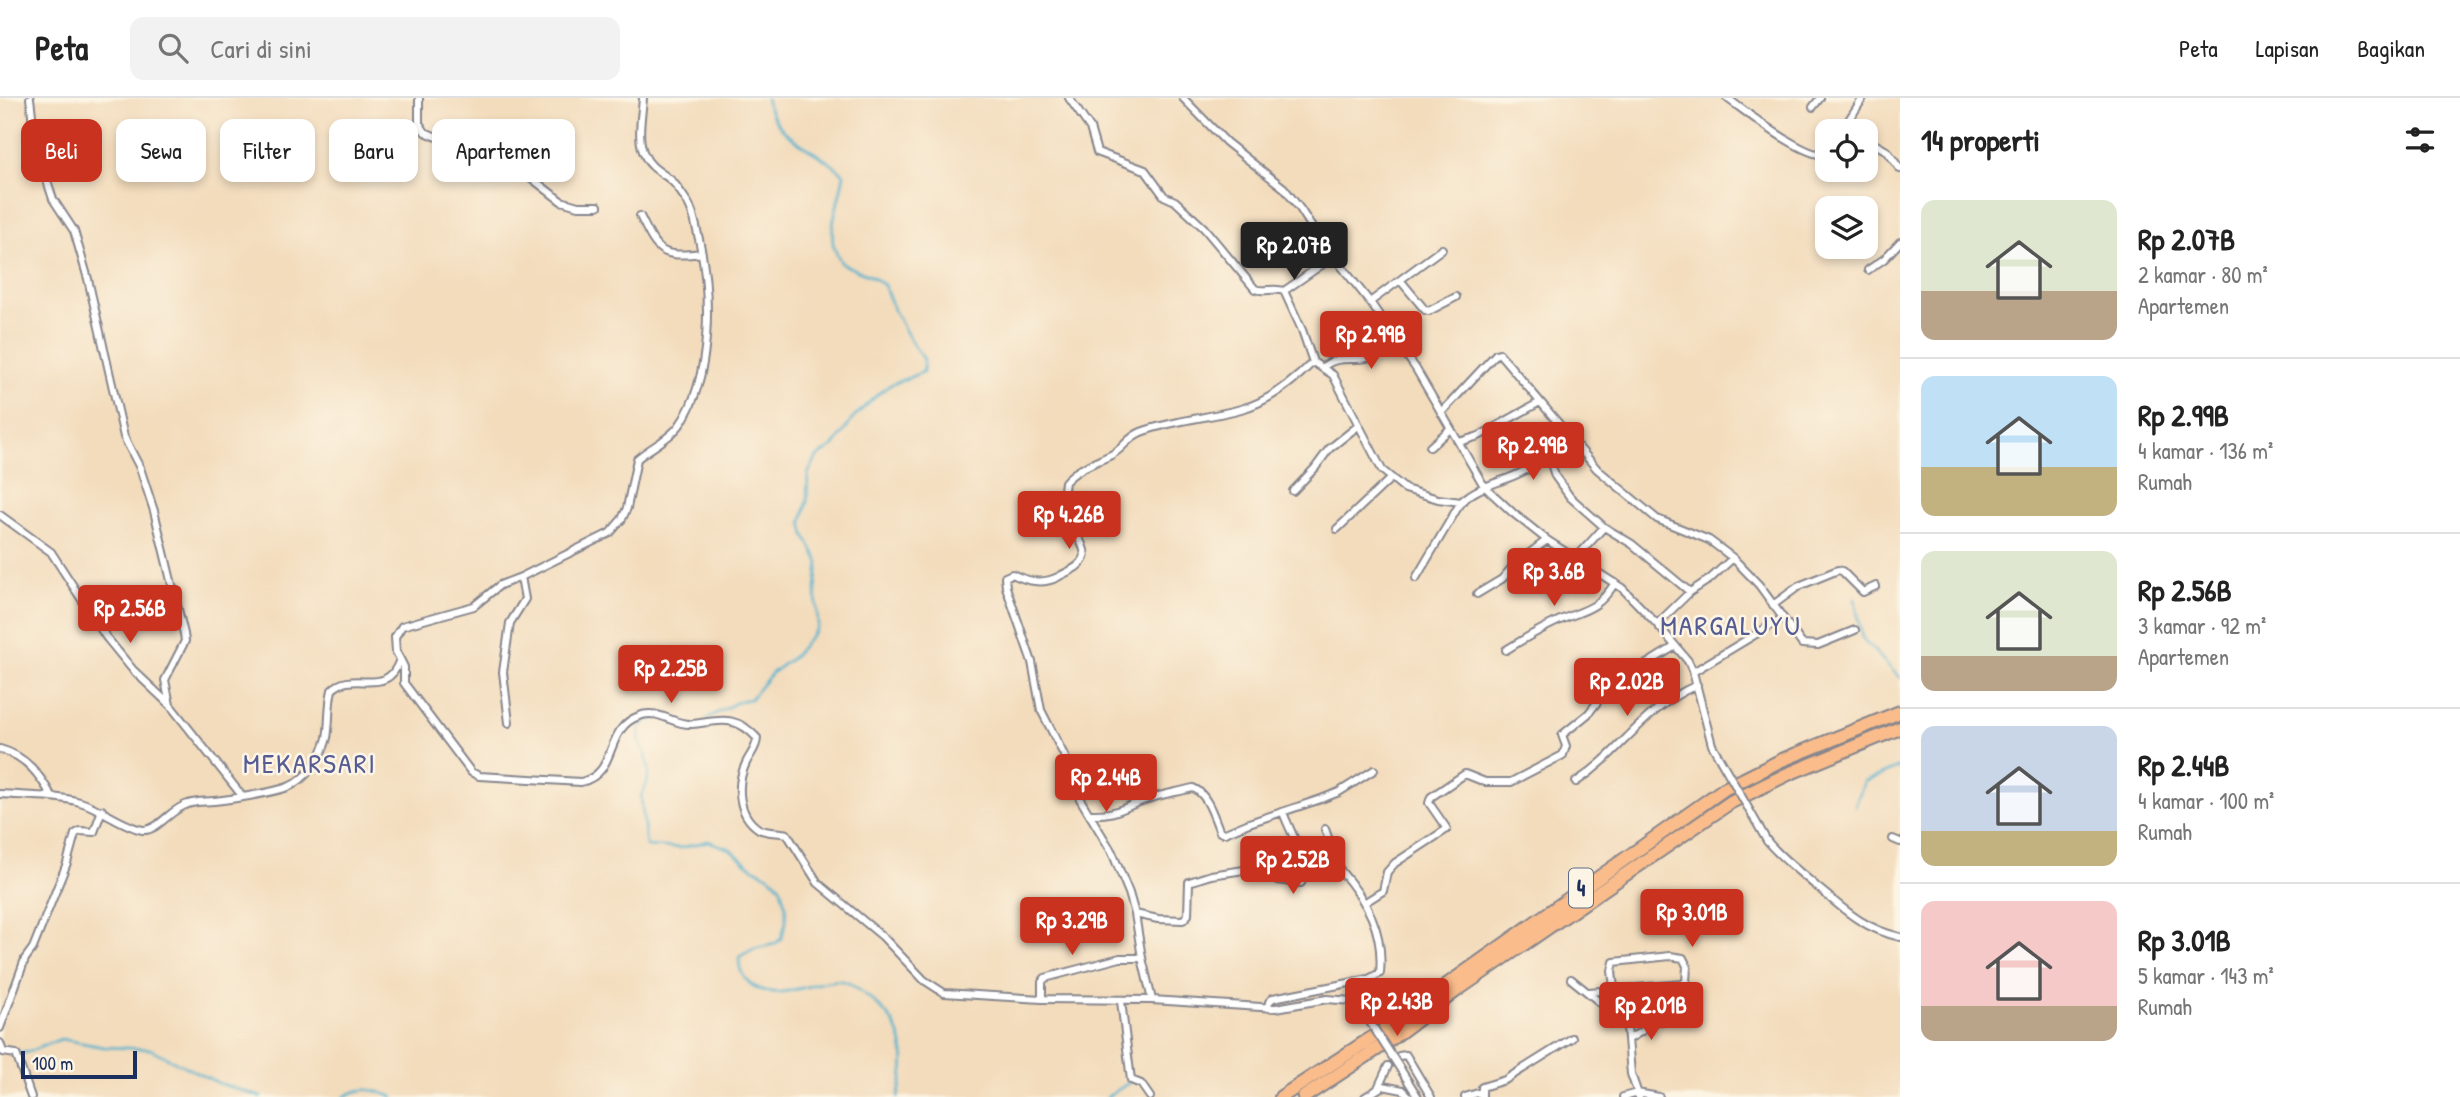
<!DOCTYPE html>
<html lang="id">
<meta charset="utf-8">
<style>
body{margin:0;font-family:"Patrick Hand",sans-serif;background:#f2f2f2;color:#222;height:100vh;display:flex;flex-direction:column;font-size:26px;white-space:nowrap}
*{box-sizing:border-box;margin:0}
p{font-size:23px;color:#767676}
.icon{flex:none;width:38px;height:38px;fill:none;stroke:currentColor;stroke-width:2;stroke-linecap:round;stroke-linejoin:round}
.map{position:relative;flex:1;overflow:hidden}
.side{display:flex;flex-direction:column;background:#fff;width:560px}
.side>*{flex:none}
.guide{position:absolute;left:21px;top:21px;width:665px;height:63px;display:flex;gap:14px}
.tools{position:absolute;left:1815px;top:21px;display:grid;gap:14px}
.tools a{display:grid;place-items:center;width:63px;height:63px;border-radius:14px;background:#fff;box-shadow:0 4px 10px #0003;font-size:35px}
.scale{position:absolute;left:21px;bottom:18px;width:116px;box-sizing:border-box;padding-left:7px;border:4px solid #1b2f5e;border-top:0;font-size:19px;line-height:24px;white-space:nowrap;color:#1b2f5e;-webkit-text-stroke:5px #fcf5e5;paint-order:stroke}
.price{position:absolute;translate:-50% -60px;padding:0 16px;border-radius:7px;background:#c8321e;color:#fff;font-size:23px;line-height:46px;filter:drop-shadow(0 2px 4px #0008)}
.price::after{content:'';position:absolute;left:50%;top:42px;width:21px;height:16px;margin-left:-10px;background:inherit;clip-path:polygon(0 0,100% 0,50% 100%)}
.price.active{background:#222;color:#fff}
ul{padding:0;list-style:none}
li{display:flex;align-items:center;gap:21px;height:175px;padding:0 21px}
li+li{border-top:2px solid #e0e0e0}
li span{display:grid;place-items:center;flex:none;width:196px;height:140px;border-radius:14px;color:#555}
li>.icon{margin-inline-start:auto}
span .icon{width:84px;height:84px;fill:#fffc;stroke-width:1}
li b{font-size:30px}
h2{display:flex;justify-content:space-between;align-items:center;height:84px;padding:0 21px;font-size:30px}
.chip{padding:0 24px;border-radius:14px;background:#fff;box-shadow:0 4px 10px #0003;font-size:24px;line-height:63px}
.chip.active{background:#c8321e;color:#fff}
header{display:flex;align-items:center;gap:42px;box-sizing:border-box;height:98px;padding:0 35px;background:#fff;border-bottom:2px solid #e0e0e0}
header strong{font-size:33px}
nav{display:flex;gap:38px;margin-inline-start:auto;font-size:24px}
.search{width:490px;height:63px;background:#f2f2f2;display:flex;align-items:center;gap:18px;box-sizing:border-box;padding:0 24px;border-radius:14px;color:#767676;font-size:26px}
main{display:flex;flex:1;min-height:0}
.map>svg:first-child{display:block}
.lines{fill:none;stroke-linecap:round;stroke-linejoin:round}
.stream{stroke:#4fb1ce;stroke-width:2.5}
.minor-casing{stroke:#87868d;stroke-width:10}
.motorway-casing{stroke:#87868d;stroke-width:16}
.minor{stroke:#fff;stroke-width:6}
.motorway{stroke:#fabc8b;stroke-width:12}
.minor-bridge-casing{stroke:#87868d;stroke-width:10;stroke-linecap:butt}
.minor-bridge{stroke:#fff;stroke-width:6}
.labels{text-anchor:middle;stroke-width:5;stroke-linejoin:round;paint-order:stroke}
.shield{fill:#fcf5e5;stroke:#5e6a86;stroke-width:2}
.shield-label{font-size:23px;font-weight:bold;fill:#1b2f5e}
.quarter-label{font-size:28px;letter-spacing:2px;fill:#555c94;stroke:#fcf5e5}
</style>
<header>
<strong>Peta</strong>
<div class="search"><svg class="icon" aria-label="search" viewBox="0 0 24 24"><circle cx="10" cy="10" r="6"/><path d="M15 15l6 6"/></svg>Cari di sini</div>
<nav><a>Peta</a><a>Lapisan</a><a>Bagikan</a></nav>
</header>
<main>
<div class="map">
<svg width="1900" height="999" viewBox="0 0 1900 999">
<rect width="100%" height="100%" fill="#fcf5e5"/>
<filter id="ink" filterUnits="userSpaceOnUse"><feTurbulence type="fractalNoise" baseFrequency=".0143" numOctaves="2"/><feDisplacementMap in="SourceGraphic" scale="14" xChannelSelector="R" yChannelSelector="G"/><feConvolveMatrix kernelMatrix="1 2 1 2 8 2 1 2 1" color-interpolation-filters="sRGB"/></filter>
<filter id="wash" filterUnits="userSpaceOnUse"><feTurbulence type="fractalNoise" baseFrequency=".00686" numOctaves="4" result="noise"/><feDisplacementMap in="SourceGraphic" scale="28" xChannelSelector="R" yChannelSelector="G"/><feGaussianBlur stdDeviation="1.57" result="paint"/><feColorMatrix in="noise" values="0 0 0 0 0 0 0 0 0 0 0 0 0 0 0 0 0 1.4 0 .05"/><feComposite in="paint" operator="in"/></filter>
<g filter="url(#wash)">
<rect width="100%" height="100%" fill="#f3dcbc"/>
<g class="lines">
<!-- stream -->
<path class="stream" d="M 1855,501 L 1862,540 L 1900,580
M 659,620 L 649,621 L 640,629 L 639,643 L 646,657 L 649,672 L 647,685 L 641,698 L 646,748 L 681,750 L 708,743 L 730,751 L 749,767 L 772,780 L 780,788 L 786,809 L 786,824 L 781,841 L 775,846 L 753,851 L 739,859 C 739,872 742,879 752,887 C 781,908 822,876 846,884 C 852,886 859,892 864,896 C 903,924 911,953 898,999
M 706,621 L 739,603 L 750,601 L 772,575 L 793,559 L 815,533 L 818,527 L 816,492 L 819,464 L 805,437 L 802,424 L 807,404 L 808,376 L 817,359 L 834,348 L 854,319 L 877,297 L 890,287 L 923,274 L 924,261 L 913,247 L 894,212 L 884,187 L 873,179 L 842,166 C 839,160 834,152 833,145 C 830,123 841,98 844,76 C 819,52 772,40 766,0
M 675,626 L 692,629
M 1855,708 L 1864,684 L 1900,669
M 17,956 L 28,954 L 61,941 L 104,949 L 150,951 L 218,985 L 261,999
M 344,999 C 362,988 374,991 393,999
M 1107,999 L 1130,984"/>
</g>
</g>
<g filter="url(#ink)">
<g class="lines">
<defs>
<path id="minor" d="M 30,0 L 34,34 L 41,64 L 53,101 L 74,133 L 88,181 L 124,339 L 140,370 L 154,413 L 184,536 L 185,543 L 165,582 L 170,607
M 419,0 L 419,25 L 425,34 L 530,79 L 561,103 L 578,108 L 598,108
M 1069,0 L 1090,30 L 1097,54 L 1145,72 L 1164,98 L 1175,103 L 1204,130 L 1255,191 C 1264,195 1273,189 1284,193 L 1302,232 L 1313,264 L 1333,277 L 1382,372 L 1405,391 L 1438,401 L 1461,404 C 1480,386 1503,385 1526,372 C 1543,363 1556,350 1573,342
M 1183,0 L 1226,44 L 1284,90 L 1301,112 L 1318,139 L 1370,204 L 1416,271 L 1484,388 L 1513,415 L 1547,442 L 1622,490 L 1657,526 L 1688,563 L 1693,574 L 1712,647
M 1727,0 C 1745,13 1808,63 1827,56
M 1813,9 L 1820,0
M 1843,31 L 1863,0
M 1866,41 L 1887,53 L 1900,71
M 640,118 C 658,154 659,160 702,155
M 1868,172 L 1884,161 L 1900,144
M 1400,182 L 1442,151
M 1284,193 L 1333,159
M 1370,204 L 1400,182 L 1425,212 L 1429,213 L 1456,199
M 1322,270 C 1336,257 1349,263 1366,260 C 1378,258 1387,250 1395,242
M 1441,315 L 1496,256 L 1499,255 L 1597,371 L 1657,421 L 1709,442 L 1733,460 L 1759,487 L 1802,546 L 1818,547 L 1855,532
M 1459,344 L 1479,338 L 1540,304
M 1430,349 L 1450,331
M 1549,359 L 1555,378 L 1570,399 L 1604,429 L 1632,446 L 1690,494
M 1293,393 L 1315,370 L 1329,351 L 1358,328
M 0,417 L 51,454 L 106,539 L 133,572 L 170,607 L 243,699
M 1337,431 L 1390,381
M 1576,460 L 1604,429
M 1416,480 L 1461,404
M 1477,496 L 1502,481 L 1515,466 L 1547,442
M 1773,507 L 1799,488 L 1838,472 L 1842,473 L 1863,494 L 1876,488
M 1657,526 L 1690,494 L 1710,481 L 1733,460
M 1506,552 C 1522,542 1539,532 1556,524 C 1584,511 1596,514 1615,485
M 400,561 L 404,569 L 404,585 L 471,674 L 479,678 L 581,684 C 619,675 603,631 639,618 C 659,610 674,628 692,626 C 720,623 735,616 757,640 C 757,650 750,656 746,665 C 736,686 737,717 759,731 C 767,735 778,734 787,736 L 818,785 L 883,839 L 924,882 L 944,895 L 1042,901 L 1152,902 L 1276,910 L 1327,901 L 1352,903 L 1370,924
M 1693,574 L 1781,521
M 509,625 L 503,574 L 510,525 L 525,501 L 521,479
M 0,651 C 26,658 40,677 52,699
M 1576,684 C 1623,653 1643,610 1697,587
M 0,696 C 27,698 54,697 80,704 C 101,710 124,729 143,732 C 158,733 170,711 188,706 C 197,703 205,704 214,703 C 233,701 271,695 288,689 C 306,682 322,659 327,640 C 330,624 328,608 332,592 C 353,570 387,602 400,561 L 396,554 L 395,539 L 402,528 L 474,508 L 500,487 L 521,479 L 610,435 L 622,421 L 627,410 L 637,361 C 651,349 668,342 679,328 C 713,280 711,195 699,141 C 696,129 694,115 688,105 C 683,98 678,89 672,83 C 663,75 650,70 645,58 C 636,42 642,17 643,0
M 1283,714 C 1289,733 1312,767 1301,785 L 1277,782 L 1264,769 L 1211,777 L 1189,784 L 1188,817 L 1183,822 L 1158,821 L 1135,816 L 1129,795 L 1112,754 L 1080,701 L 1065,659 L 1041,612 L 1032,564 L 1006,489 L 1005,479 L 1012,476 C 1027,483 1042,487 1058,479 C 1066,474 1080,470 1084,460 C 1088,450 1072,431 1068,421 C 1064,410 1063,395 1065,384 C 1077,370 1095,365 1111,357 C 1123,351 1128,339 1141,334 C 1173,322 1209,320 1241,311 C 1269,304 1294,283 1313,264
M 1089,716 C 1120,717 1122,709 1148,701 C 1163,696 1178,694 1193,690 C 1208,696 1214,720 1220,734 L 1225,735 L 1249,725 L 1321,701 L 1339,694 L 1374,672
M 1325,731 L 1340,772
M 1893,741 L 1900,744
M 1767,743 C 1781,760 1799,773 1816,788 C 1845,812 1862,830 1900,839
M 1364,805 L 1383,793 L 1387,774 L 1395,765 L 1447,731 L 1429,705 L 1431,699 L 1465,676 L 1485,684 L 1511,684 L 1563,657 L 1566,648 L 1562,637 L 1588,616 L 1609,589 L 1674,549
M 1135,816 L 1142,860 L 1152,902
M 1571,881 L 1623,923 L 1627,929 L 1631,976 L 1639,999
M 1589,894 L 1682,886 L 1686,884 L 1687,868 L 1683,860 L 1670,858 L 1614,864 L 1612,873 L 1614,890 L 1604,907
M 1042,901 L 1042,884 L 1045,880 L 1120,860 L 1142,860
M 1121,903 L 1131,982 L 1141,986 L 1150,999
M 1268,910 L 1269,904 L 1273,900 L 1369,881 L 1380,875 C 1384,833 1367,803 1340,772 L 1305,775
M 1623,923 L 1670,923
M 0,930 L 25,861 L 33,850 L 67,765 L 75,736 L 80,733 L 94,734 L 102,712
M 1629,941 L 1642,933 L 1647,923
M 0,945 L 3,954 L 16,956 L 31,999
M 1399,958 L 1406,957 L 1431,999
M 1401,972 L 1418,999
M 1378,990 L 1388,968
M 1365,999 L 1383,988 L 1403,992 L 1410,999
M 1465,999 L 1481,994
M 1482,999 L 1482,989 L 1505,982 L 1572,940
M 1623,999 L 1637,995 L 1659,999"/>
<path id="motorway" d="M 1281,999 L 1373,939 L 1724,691 L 1782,662 L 1900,614
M 1304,999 L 1380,949 L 1457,892 L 1731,704 L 1788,676 L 1900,630"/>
</defs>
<!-- minor casing -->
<use href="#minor" class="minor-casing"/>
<!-- motorway casing -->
<use href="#motorway" class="motorway-casing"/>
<!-- minor -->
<use href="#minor" class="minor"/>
<!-- motorway -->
<use href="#motorway" class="motorway"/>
<defs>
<path id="minor-bridge" d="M 1712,647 L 1767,743
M 1370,924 L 1401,972"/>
</defs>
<!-- minor-bridge casing -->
<use href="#minor-bridge" class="minor-bridge-casing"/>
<!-- minor-bridge -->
<use href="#minor-bridge" class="minor-bridge"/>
</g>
</g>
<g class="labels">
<!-- shield labels -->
<rect class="shield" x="1569" y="770.5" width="24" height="39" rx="5"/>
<g class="shield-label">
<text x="1581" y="798">4</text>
</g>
<!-- quarter labels -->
<g class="quarter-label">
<text x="1731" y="537">MARGALUYU</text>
<text x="310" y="675">MEKARSARI</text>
</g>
</g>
</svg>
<div class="tools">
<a><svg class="icon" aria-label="locate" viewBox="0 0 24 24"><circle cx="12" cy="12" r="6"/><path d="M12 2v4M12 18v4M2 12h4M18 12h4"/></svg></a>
<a><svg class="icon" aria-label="layers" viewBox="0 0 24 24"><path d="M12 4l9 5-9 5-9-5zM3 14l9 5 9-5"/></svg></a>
</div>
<div class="scale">100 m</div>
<b class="price active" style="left:1294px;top:184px">Rp 2.07B</b>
<b class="price" style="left:1371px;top:273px">Rp 2.99B</b>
<b class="price" style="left:1533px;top:384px">Rp 2.99B</b>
<b class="price" style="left:1069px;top:453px">Rp 4.26B</b>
<b class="price" style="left:1554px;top:510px">Rp 3.6B</b>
<b class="price" style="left:130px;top:547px">Rp 2.56B</b>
<b class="price" style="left:671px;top:607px">Rp 2.25B</b>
<b class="price" style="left:1627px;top:620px">Rp 2.02B</b>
<b class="price" style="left:1106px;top:716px">Rp 2.44B</b>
<b class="price" style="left:1293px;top:798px">Rp 2.52B</b>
<b class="price" style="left:1692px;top:851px">Rp 3.01B</b>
<b class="price" style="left:1072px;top:859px">Rp 3.29B</b>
<b class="price" style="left:1397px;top:940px">Rp 2.43B</b>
<b class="price" style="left:1651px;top:944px">Rp 2.01B</b>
<div class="guide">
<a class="chip active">Beli</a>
<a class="chip">Sewa</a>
<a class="chip">Filter</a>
<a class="chip">Baru</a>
<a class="chip">Apartemen</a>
</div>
</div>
<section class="side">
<h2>14 properti<svg class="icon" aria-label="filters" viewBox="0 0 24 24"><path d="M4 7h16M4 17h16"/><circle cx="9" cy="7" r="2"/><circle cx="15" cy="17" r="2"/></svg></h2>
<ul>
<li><span style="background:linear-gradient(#dfe7d0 65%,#b9a48a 0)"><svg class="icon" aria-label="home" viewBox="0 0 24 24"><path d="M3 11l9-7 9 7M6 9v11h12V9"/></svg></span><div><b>Rp 2.07B</b><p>2 kamar · 80 m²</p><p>Apartemen</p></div></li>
<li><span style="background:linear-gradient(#bfe0f5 65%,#c2b280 0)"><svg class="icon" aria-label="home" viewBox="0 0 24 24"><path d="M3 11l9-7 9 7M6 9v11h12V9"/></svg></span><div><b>Rp 2.99B</b><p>4 kamar · 136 m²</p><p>Rumah</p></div></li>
<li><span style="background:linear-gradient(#dfe7d0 75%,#b9a48a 0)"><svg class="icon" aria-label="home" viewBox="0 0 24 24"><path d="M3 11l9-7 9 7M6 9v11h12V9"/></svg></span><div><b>Rp 2.56B</b><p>3 kamar · 92 m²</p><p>Apartemen</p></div></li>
<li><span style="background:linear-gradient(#c9d6e8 75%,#c2b280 0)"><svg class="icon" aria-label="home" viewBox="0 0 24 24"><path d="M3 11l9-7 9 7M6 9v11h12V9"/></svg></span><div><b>Rp 2.44B</b><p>4 kamar · 100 m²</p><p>Rumah</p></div></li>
<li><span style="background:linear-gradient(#f6c9c9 75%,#b9a48a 0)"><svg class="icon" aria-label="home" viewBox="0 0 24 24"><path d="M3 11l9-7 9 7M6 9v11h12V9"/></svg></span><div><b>Rp 3.01B</b><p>5 kamar · 143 m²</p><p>Rumah</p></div></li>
</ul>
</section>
</main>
